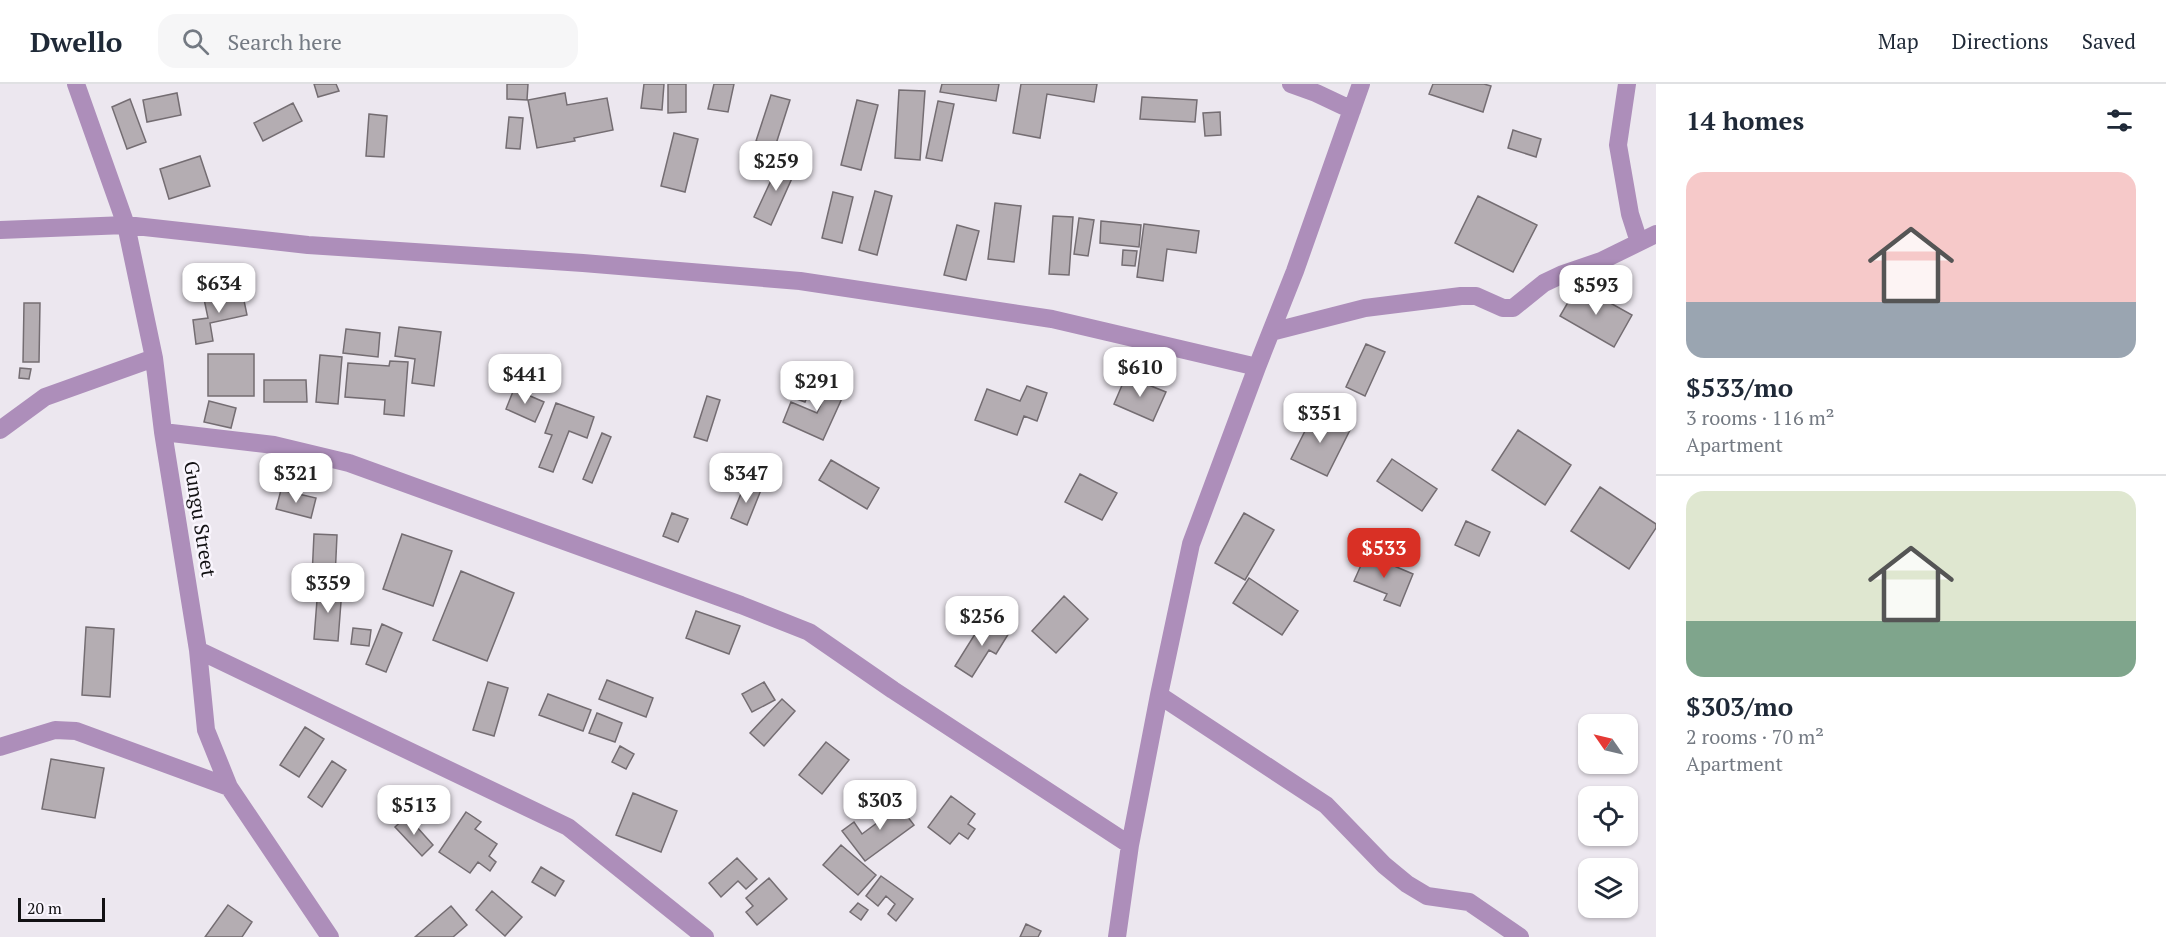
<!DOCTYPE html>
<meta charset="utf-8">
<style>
body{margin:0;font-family:"PT Serif",serif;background:#f6f6f7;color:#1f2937;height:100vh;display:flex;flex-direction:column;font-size:22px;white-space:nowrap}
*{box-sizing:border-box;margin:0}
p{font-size:20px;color:#747a83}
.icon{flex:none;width:33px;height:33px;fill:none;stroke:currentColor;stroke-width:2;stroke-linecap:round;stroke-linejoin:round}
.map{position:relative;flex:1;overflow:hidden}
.sheet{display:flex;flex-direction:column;background:#fff;width:510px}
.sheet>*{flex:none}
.needle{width:39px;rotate:304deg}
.buttons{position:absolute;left:1578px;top:630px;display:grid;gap:12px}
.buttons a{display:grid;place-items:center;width:60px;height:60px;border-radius:12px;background:#fff;box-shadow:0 2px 4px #0004;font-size:30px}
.scale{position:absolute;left:18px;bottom:15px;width:87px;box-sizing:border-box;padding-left:6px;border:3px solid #121113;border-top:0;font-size:16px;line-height:21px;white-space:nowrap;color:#121113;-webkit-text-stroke:4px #f9f5fd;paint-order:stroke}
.price{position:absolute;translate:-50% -51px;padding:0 14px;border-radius:12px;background:#fff;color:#222;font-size:20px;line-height:39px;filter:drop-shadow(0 2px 3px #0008)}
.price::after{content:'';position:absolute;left:50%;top:36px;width:18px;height:14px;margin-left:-9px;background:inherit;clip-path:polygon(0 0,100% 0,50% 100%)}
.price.on{background:#d93025;color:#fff}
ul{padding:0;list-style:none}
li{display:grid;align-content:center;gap:12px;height:318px;padding:0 30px}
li+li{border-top:2px solid #e0e1e3}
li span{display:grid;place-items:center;height:186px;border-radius:18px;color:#555}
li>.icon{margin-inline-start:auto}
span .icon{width:108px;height:108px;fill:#fffc;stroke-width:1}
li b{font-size:26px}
h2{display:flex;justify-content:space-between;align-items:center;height:72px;padding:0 30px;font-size:26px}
header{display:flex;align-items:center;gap:36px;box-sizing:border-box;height:84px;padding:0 30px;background:#fff;border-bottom:2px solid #e0e1e3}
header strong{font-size:28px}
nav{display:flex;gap:33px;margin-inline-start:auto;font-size:21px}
.search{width:420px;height:54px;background:#f6f6f7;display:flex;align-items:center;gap:15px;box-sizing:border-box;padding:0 21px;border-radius:18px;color:#747a83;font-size:22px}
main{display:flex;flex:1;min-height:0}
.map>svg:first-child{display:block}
.building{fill:#b4adb2;stroke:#746d72;stroke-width:1.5}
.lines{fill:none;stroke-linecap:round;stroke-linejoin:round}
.minor{stroke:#ad8eba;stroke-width:18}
.labels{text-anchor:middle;stroke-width:5;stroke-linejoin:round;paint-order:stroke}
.street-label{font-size:20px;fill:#121113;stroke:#f9f5fd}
</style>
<header>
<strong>Dwello</strong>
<div class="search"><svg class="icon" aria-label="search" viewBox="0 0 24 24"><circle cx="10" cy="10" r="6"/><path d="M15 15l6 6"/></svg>Search here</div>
<nav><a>Map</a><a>Directions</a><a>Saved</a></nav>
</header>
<main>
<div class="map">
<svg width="1656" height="853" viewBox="0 0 1656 853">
<rect width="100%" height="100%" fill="#ece7ef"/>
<!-- building -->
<path class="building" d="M 314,0 L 336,0 L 339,7 L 318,13 Z
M 507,0 L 528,0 L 527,16 L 507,15 Z
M 644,0 L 664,0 L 662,26 L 641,24 Z
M 668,0 L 686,0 L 686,28 L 668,29 Z
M 714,0 L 734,0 L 728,28 L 708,25 Z
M 942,0 L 999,0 L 996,17 L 940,8 Z
M 1021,0 L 1097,0 L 1094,18 L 1047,10 L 1040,54 L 1013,49 Z
M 1433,0 L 1484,0 L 1491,2 L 1483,28 L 1429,10 Z
M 899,6 L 925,7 L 920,76 L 895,74 Z
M 177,9 L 181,31 L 147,38 L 143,16 Z
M 565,9 L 567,21 L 607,14 L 613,46 L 574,54 L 575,57 L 537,64 L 528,16 Z
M 771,11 L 790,16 L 775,63 L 756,57 Z
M 1142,13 L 1197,16 L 1195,38 L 1140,35 Z
M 130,15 L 146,58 L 127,65 L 112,23 Z
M 857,16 L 878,21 L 861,86 L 841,81 Z
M 938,17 L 954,20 L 942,77 L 926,74 Z
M 293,19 L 302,37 L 263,57 L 254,39 Z
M 1220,28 L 1221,51 L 1205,52 L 1203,29 Z
M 369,30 L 387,32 L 384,73 L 366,72 Z
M 509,33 L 523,34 L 520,65 L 506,64 Z
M 1513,46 L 1541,55 L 1536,73 L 1508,64 Z
M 674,49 L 698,55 L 685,108 L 661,102 Z
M 200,72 L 210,102 L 169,115 L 160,85 Z
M 781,75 L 797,83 L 771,141 L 754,133 Z
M 875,107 L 892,112 L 877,171 L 859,166 Z
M 833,108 L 853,113 L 842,159 L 822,154 Z
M 1478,112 L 1537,141 L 1513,188 L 1455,159 Z
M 995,119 L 1021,122 L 1014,178 L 988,175 Z
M 1053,132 L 1073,133 L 1069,191 L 1049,190 Z
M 1079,134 L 1094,136 L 1088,172 L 1074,170 Z
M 1101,137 L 1141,141 L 1139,163 L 1100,159 Z
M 1144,140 L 1199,147 L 1196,169 L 1167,165 L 1163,197 L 1137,193 Z
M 957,141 L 979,147 L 966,196 L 944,191 Z
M 1123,166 L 1137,167 L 1135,182 L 1122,181 Z
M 1578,201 L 1632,231 L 1614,263 L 1560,232 Z
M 242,207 L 247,231 L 210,239 L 213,257 L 196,260 L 193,236 L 208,234 L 204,215 Z
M 24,219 L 40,219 L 39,278 L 23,278 Z
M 399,243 L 441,248 L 434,302 L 412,299 L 415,275 L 395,272 Z
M 346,245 L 380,249 L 378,273 L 343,269 Z
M 1366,260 L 1385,268 L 1365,312 L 1346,303 Z
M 208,270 L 254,270 L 254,312 L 208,312 Z
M 320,271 L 342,273 L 338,320 L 316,318 Z
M 390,277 L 408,278 L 404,332 L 384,330 L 385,316 L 345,313 L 348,279 L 389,282 Z
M 20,284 L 31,285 L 29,295 L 19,294 Z
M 800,290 L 814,296 L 805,318 L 791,313 Z
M 1126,292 L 1166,308 L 1153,337 L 1114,320 Z
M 833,294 L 848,301 L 823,356 L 783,338 L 791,318 L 817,329 Z
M 264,296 L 306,296 L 307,318 L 264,318 Z
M 1027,302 L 1047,309 L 1037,337 L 1024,332 L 1017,351 L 975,336 L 987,305 L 1020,317 Z
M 514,305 L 544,318 L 535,338 L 506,325 Z
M 707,312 L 720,316 L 707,357 L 694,353 Z
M 209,317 L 236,324 L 231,344 L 204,338 Z
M 556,319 L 594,333 L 587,354 L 569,347 L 553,388 L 539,383 L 552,351 L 545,349 Z
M 1314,329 L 1350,346 L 1327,392 L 1291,375 Z
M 1518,346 L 1571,381 L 1545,421 L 1492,386 Z
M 602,349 L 611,353 L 592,399 L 583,395 Z
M 1392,375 L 1437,405 L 1422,427 L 1377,397 Z
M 831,376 L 879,404 L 867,425 L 819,396 Z
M 1080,390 L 1117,409 L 1102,436 L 1065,418 Z
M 745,400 L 761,406 L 747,441 L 731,434 Z
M 1600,403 L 1656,440 L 1656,444 L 1629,485 L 1571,447 Z
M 281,406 L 316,414 L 311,434 L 276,425 Z
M 672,429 L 688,435 L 678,458 L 663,452 Z
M 1244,429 L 1274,446 L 1245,496 L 1215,479 Z
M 1466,437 L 1490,448 L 1479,472 L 1455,461 Z
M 314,450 L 337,451 L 335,494 L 312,493 Z
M 402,450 L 452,467 L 433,522 L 383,505 Z
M 1366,470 L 1413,490 L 1400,522 L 1384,516 L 1387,510 L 1354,497 Z
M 461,487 L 514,509 L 487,577 L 433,556 Z
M 1249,494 L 1298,527 L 1282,551 L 1233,519 Z
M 318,503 L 342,505 L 338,557 L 314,555 Z
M 1064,512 L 1088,535 L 1056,569 L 1032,547 Z
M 696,527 L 740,542 L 729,570 L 686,554 Z
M 985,534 L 1009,549 L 996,570 L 989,566 L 972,593 L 955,582 Z
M 382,540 L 402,549 L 386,588 L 366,580 Z
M 86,543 L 114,545 L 110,613 L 82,611 Z
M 353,544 L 371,546 L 369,562 L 351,560 Z
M 607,596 L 653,614 L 646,633 L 599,615 Z
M 488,598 L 508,604 L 494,652 L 473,646 Z
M 764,598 L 775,616 L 752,628 L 742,610 Z
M 548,610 L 591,626 L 583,647 L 539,631 Z
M 782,615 L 795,627 L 764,662 L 750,649 Z
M 597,629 L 622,639 L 615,658 L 589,649 Z
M 305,643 L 324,655 L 299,693 L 280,681 Z
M 826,658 L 849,676 L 822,710 L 799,691 Z
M 620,662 L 634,670 L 626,685 L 612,678 Z
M 51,675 L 104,684 L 95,734 L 42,725 Z
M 332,677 L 346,686 L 322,723 L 308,713 Z
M 633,709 L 677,727 L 661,768 L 616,751 Z
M 891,711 L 914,741 L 865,777 L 842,747 L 854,738 L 862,750 L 889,730 L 881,719 Z
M 951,712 L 975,730 L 968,740 L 975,745 L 968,755 L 959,749 L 950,760 L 928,743 Z
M 466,728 L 481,738 L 475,745 L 497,760 L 489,772 L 496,778 L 490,787 L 478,778 L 470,789 L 439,768 Z
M 407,732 L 433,761 L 422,772 L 395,743 Z
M 841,761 L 876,791 L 858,811 L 823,781 Z
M 737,774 L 757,795 L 746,805 L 738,797 L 721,813 L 709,799 Z
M 541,783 L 564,797 L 555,812 L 532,798 Z
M 881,792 L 913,815 L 896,837 L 888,830 L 895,820 L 886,812 L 878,822 L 866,812 Z
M 769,794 L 787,815 L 757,841 L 746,828 L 753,822 L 746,814 Z
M 492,807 L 522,833 L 505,852 L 476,826 Z
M 858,819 L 868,826 L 861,836 L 850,828 Z
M 228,821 L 252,838 L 242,853 L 205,853 Z
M 451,822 L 467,841 L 453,853 L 415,853 Z
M 1026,840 L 1041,847 L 1038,853 L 1020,853 Z"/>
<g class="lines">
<!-- minor -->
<path class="minor" d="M 76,0 L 126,141 L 154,274 L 163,348 L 198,566 L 206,646 L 229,703 L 330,853
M 1291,0 L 1316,9 L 1352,26
M 1627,0 L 1618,61 L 1630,130 L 1639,158
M 0,146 L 126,141 L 308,161 L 583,179 L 800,197 L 1052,235 L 1257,283
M 1271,248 L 1365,224 L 1461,212 L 1476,212 L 1503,224 L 1513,224 L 1544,199 L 1563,190 L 1601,177 L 1656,150
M 0,346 L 45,313 L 154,274
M 163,348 L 274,361 L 349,379 L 741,521 L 809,548 L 893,606 L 1130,761
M 198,566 L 568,743 L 705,853
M 1159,611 L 1326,721 L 1384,781 L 1407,800 L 1427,812 L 1469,818 L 1520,853
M 0,663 L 55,646 L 76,647 L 229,703
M 1117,853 L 1130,761 L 1159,611 L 1191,460 L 1257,283 L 1295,187 L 1361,0"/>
</g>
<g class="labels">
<!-- street labels -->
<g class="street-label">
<text transform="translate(200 435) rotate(81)" y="7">Gungu Street</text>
</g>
</g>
</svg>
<div class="buttons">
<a><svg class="needle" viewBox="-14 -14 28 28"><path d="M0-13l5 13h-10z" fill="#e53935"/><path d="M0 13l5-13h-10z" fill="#747a83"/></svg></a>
<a><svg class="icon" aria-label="locate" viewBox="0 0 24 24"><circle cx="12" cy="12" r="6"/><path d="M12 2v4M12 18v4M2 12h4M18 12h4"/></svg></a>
<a><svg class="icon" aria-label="layers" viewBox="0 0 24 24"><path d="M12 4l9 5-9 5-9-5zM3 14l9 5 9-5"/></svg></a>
</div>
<div class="scale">20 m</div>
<b class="price" style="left:776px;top:108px">$259</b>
<b class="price" style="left:219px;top:230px">$634</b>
<b class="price" style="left:1596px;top:232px">$593</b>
<b class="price" style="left:1140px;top:314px">$610</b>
<b class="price" style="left:525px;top:321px">$441</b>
<b class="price" style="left:817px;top:328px">$291</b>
<b class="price" style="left:1320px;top:360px">$351</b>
<b class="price" style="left:296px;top:420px">$321</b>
<b class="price" style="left:746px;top:420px">$347</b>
<b class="price on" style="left:1384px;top:495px">$533</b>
<b class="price" style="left:328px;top:530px">$359</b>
<b class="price" style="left:982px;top:563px">$256</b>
<b class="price" style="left:880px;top:747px">$303</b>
<b class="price" style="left:414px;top:752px">$513</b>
</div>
<section class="sheet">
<h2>14 homes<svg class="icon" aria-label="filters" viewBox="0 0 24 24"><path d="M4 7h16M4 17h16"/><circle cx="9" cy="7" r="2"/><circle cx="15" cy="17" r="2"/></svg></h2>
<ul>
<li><span style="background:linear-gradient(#f6c9c9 70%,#9aa5b1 0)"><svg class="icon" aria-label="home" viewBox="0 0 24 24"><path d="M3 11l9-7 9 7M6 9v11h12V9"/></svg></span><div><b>$533/mo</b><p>3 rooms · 116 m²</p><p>Apartment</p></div></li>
<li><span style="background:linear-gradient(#dfe7d0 70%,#7fa58c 0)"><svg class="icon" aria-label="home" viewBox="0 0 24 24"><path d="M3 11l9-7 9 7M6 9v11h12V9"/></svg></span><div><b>$303/mo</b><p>2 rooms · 70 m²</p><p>Apartment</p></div></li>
</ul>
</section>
</main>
